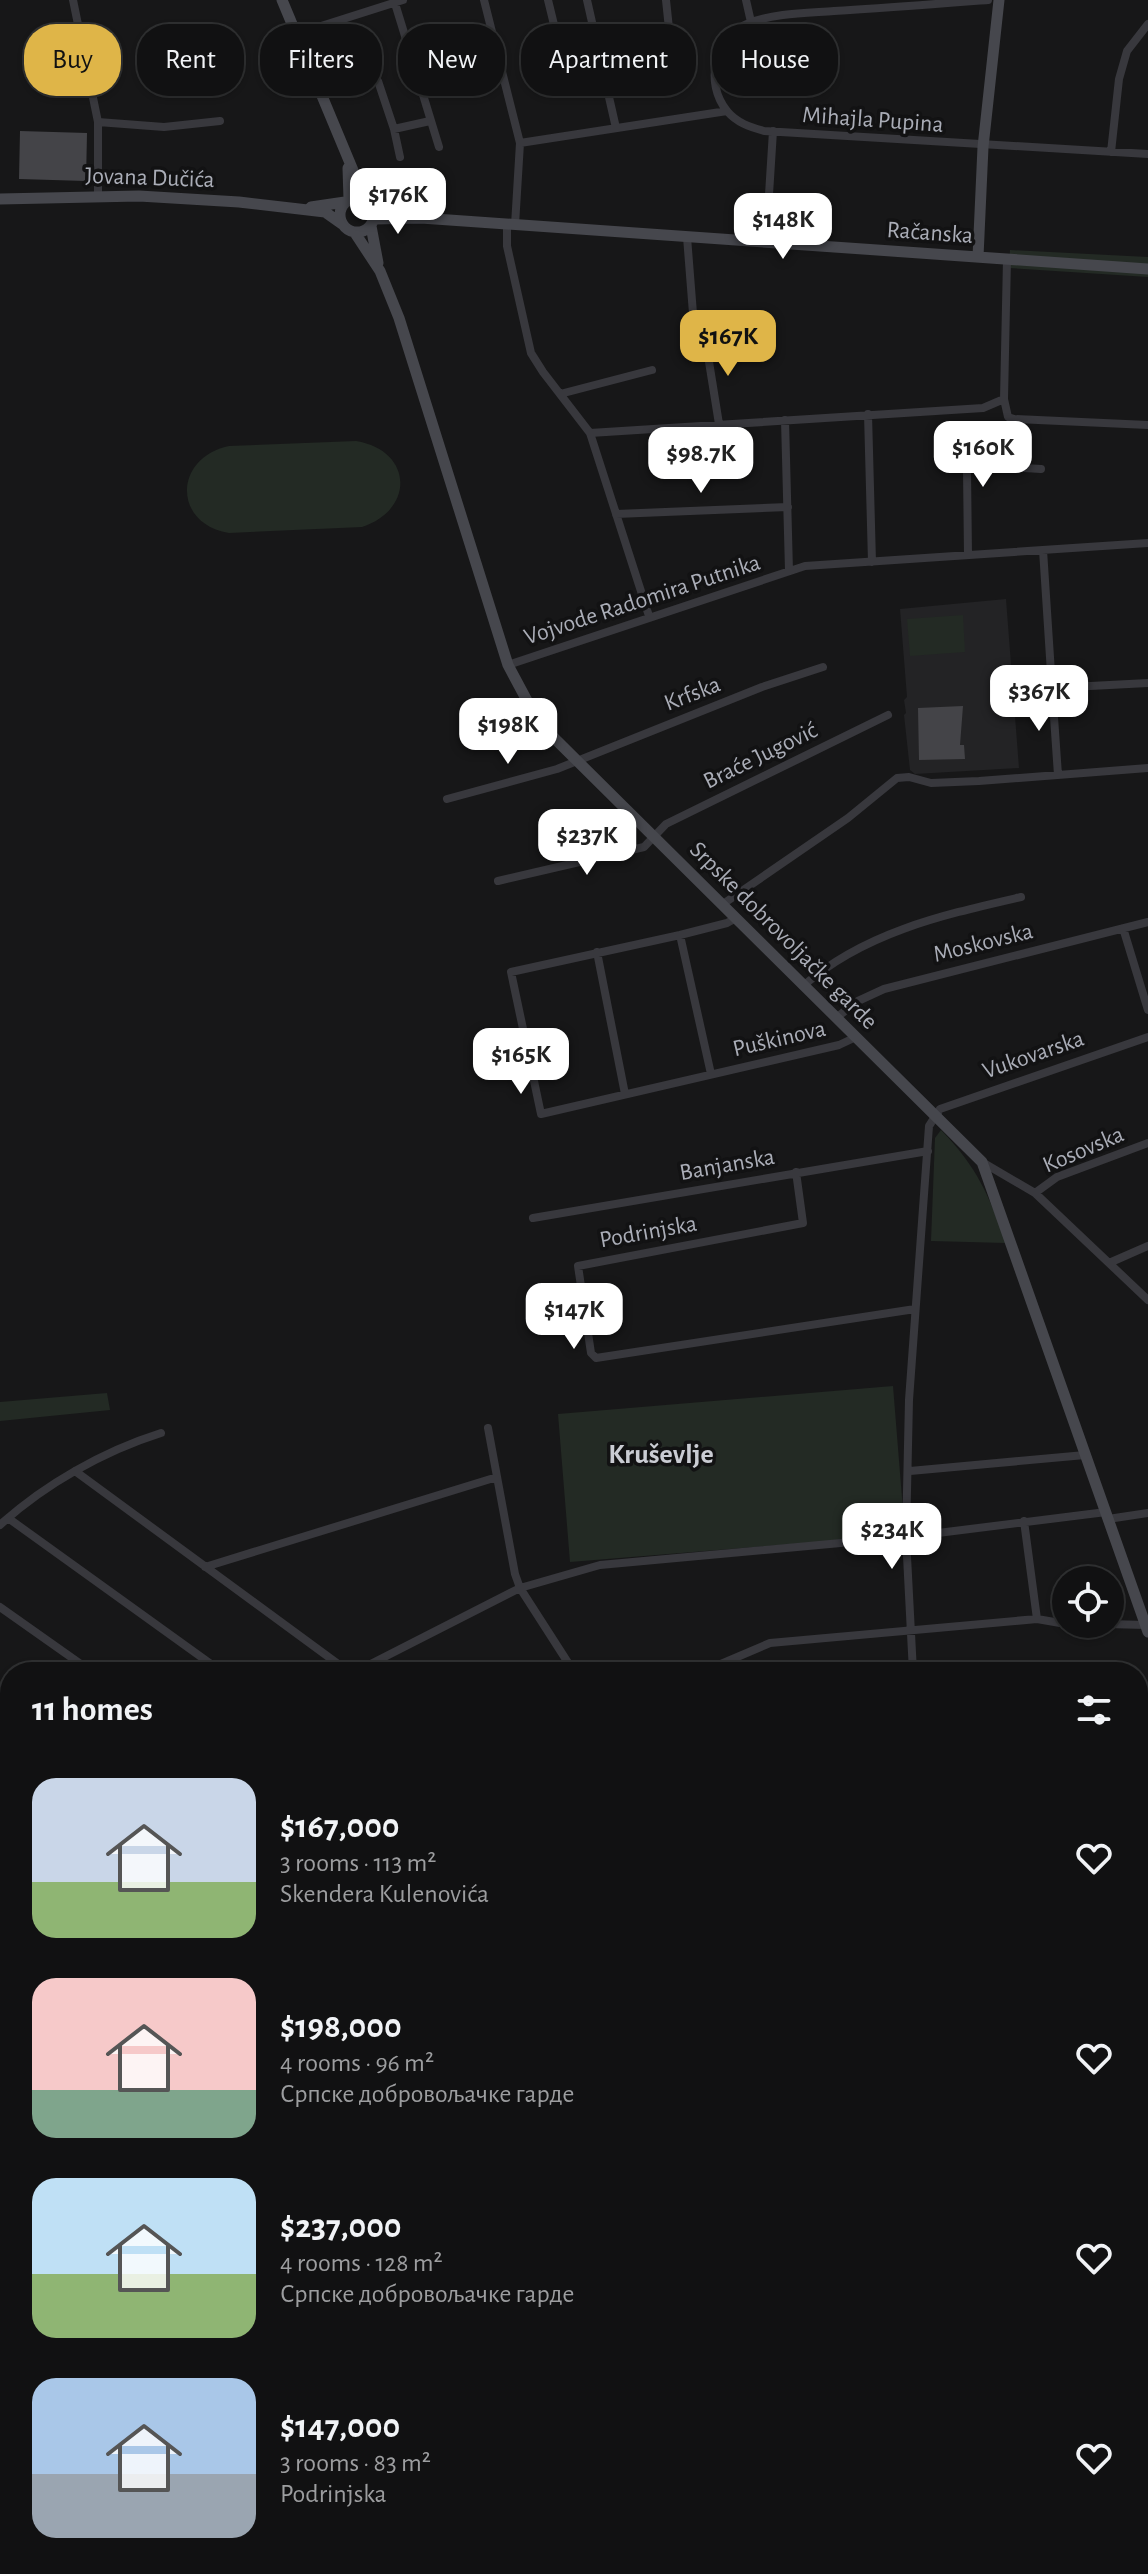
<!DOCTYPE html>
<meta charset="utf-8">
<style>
body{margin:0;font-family:"Alegreya Sans",sans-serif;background:#1e1f20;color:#f1f3f6;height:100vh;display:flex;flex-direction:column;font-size:30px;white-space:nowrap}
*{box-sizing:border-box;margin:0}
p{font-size:26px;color:#9c9d9f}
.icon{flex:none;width:44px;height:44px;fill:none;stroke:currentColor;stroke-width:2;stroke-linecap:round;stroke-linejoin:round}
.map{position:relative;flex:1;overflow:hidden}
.panel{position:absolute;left:0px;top:1662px;width:1148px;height:912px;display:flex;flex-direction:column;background:#111112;border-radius:32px 32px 0 0;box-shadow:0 2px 6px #0004,0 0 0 2px #303132}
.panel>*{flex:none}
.top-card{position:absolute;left:24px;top:24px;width:1100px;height:72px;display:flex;gap:16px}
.tools{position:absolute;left:1052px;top:1566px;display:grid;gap:16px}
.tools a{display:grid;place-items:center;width:72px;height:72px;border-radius:50%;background:#111112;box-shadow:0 2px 6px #0004,0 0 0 2px #303132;font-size:40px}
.price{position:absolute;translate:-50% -68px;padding:0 18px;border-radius:16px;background:#fff;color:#222;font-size:26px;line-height:52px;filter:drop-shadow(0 2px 4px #0008)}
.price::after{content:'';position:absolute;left:50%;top:48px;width:24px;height:18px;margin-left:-12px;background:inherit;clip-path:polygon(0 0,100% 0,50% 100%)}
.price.on{background:#dfb548;color:#111}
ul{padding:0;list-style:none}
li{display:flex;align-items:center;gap:24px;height:200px;padding:0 32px}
li span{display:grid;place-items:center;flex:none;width:224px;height:160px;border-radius:24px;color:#555}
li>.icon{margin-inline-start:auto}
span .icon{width:96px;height:96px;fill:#fffc;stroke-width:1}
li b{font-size:34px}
h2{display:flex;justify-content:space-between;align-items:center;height:96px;padding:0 32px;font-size:34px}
.tag{padding:0 28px;border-radius:32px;background:#111112;box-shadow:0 2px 6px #0004,0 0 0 2px #303132;font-size:28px;line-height:72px}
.tag.on{background:#dfb548;color:#111}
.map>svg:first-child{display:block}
.built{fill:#232325}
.green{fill:#232a24}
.building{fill:#444448}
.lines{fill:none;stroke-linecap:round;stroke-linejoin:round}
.street{stroke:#38383d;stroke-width:8}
.secondary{stroke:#46474d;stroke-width:11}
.labels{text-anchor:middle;stroke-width:7;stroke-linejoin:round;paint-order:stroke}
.street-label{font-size:24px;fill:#aaadb7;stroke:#121213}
.quarter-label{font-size:28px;font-weight:bold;fill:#caccd3;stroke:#121213}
</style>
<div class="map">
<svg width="1148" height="2574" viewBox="0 0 1148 2574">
<rect width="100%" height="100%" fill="#171718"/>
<!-- built -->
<path class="built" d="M 1006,599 L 1019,768 L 915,774 L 910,770 L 904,715 L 906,713 L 904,700 L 907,697 L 900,609 Z"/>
<!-- green -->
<path class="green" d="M 680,40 L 682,56 L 677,80 L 612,89 L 606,64 L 610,54 Z
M 1010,250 L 1148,257 L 1148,277 L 1009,268 Z
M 356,441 C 412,450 416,509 362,527 L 229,533 C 173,524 173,458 229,446 Z
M 963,615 L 965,652 L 910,656 L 907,619 Z
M 941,1130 C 977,1167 989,1195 1006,1243 L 931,1241 L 935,1138 Z
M 893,1386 L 905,1535 L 570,1562 L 558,1414 Z
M 107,1393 L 110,1410 L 0,1421 L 0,1402 Z
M 1148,2302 L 1148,2431 L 1138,2434 L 1138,2305 Z"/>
<!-- building -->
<path class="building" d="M 20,131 L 87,133 L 86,181 L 19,179 Z
M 963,706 L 960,745 L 964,745 L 965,759 L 919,760 L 918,708 Z"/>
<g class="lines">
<!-- street -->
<path class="street" d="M 73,0 L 98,122 L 98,196
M 394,0 L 439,147
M 484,0 L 520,143 L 515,225
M 548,0 L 557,37
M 587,0 L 616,128
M 746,0 L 751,22
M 988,0 C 936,4 885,8 834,11 C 807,13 774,13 749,23 C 714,37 704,83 727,111 C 737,123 750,127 764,131 L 1148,154
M 296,34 L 403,0
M 599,53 L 670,38 L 666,0
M 378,81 L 394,129 L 430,121
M 98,122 L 164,127 L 220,121
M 394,129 L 400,157
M 520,143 L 727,111
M 1111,152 L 1119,79 L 1127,51 L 1148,24
M 507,224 L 507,246 L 531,353 L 543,372 L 590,433 L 649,616
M 687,237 L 694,326
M 766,242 L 773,131
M 705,337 L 719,424
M 560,394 L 652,370
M 1004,399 L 1008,417 L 1014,419 L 1148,425
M 868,414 L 872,562
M 785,420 L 789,571
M 590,433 L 983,408 L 1004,399 L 1007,259
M 616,514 L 788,507
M 1043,550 L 1052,688 L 1148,683
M 968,555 L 967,470 L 971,466 L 979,465 L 1041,469
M 508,665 L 805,566 L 1148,543
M 1052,688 L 1058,775
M 447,799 L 557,769 L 762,687 L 823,667
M 498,881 L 644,847 L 666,824 L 888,715
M 723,904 L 848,818 L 897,778 L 909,777 L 931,783 L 979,781 L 1148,768
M 736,918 L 727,923 L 680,935 L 511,972 L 541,1114 L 839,1045 L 856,1037
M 1123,928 L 1148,1010
M 680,935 L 711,1074
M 597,952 L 625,1094
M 803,986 C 865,932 943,915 1021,897
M 836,1018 L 858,1001 L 884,989 L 1148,922
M 982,1162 L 1035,1193 L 1148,1300
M 796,1172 L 803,1223 L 578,1266 L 591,1353 L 596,1358 L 915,1309
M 1035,1193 L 1057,1177 L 1148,1143
M 533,1218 L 928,1151
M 1109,1263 L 1148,1246
M 488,1428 L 515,1574 L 520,1588 L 574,1672
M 75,1471 L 349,1672
M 910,1471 L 1085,1455
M 8,1518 L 222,1672
M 1108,1519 L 1148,1513
M 0,1525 C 45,1484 104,1451 161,1433
M 205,1567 L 497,1477
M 0,1607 L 92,1672
M 1037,1619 L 1066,1624
M 1070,1624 L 1098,1624
M 1107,1624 L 1146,1625
M 355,1672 L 520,1588 L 600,1565 L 906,1537 L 1106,1512
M 702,1672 L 770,1643 L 1037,1619 L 1024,1521
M 913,1672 L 906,1537 L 909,1400 L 929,1126 L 940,1109 L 1148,1037"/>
<!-- secondary -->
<path class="secondary" d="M 282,0 L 365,199
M 348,168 L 349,199
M340 215a17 17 0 1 1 34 0a17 17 0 1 1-34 0Z
M 0,199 L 139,196 L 239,202 L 325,212 L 342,224
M 372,206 L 405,214
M 311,207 L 345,202
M 374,219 L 421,218 L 1148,269
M 371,226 L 378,263
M 355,233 L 380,271 L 399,318 L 508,665 L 539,723 L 982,1162 L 1148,1632
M 978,257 L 983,147 L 999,0
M 0,1708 L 10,1715
M 1138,2142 L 1148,2138"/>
</g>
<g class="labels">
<!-- street labels -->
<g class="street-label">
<text transform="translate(873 119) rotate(4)" y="8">Mihajla Pupina</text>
<text transform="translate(150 177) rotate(2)" y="8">Jovana Dučića</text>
<text transform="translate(930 232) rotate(4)" y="8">Račanska</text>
<text transform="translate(642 599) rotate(-18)" y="8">Vojvode Radomira Putnika</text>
<text transform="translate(692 693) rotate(-21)" y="8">Krfska</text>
<text transform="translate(760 755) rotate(-26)" y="8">Braće Jugović</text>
<text transform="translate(784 935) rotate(45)" y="8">Srpske dobrovoljačke garde</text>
<text transform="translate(983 942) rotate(-14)" y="8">Moskovska</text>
<text transform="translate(779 1038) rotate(-13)" y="8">Puškinova</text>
<text transform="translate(1033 1054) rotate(-19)" y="8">Vukovarska</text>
<text transform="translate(1083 1149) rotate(-23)" y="8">Kosovska</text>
<text transform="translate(727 1164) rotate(-10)" y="8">Banjanska</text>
<text transform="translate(648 1231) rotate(-10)" y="8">Podrinjska</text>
</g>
<!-- quarter labels -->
<g class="quarter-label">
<text x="661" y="1463">Kruševlje</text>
</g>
</g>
</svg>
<div class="tools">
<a><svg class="icon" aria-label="locate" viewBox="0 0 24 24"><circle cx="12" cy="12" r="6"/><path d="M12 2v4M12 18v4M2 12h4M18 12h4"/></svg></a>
</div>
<b class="price" style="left:398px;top:236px">$176K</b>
<b class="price" style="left:783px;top:261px">$148K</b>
<b class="price on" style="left:728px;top:378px">$167K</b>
<b class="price" style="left:983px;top:489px">$160K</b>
<b class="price" style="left:701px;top:495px">$98.7K</b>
<b class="price" style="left:1039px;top:733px">$367K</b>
<b class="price" style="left:508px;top:766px">$198K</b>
<b class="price" style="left:587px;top:877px">$237K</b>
<b class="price" style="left:521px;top:1096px">$165K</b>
<b class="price" style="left:574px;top:1351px">$147K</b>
<b class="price" style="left:892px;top:1571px">$234K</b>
<div class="top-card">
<a class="tag on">Buy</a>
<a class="tag">Rent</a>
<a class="tag">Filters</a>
<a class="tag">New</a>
<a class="tag">Apartment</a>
<a class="tag">House</a>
</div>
<section class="panel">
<h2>11 homes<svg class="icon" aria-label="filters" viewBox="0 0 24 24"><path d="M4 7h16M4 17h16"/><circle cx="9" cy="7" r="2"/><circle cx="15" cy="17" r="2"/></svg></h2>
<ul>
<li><span style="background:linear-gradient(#c9d6e8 65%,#8fb573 0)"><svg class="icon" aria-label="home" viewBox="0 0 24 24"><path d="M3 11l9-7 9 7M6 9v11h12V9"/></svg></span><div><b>$167,000</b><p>3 rooms · 113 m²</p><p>Skendera Kulenovića</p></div><svg class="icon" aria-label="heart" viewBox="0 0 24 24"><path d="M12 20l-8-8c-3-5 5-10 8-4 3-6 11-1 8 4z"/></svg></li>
<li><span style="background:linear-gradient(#f6c9c9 70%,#7fa58c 0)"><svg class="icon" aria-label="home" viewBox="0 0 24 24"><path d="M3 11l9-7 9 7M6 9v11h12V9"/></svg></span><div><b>$198,000</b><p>4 rooms · 96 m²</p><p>Српске добровољачке гарде</p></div><svg class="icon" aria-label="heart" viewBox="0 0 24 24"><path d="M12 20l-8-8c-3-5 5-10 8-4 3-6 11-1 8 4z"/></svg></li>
<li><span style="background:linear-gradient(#bfe0f5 60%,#8fb573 0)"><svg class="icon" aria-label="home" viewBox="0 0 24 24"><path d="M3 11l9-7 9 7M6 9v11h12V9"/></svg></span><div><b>$237,000</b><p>4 rooms · 128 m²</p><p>Српске добровољачке гарде</p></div><svg class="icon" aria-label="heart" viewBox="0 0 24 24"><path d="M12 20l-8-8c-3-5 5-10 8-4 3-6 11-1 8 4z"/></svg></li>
<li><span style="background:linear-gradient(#a9c7e8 60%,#9aa5b1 0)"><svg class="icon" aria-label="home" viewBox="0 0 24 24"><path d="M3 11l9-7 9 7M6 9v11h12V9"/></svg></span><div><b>$147,000</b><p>3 rooms · 83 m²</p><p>Podrinjska</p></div><svg class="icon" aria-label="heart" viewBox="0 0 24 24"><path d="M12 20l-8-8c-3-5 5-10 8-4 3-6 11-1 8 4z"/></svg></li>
</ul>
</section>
</div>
